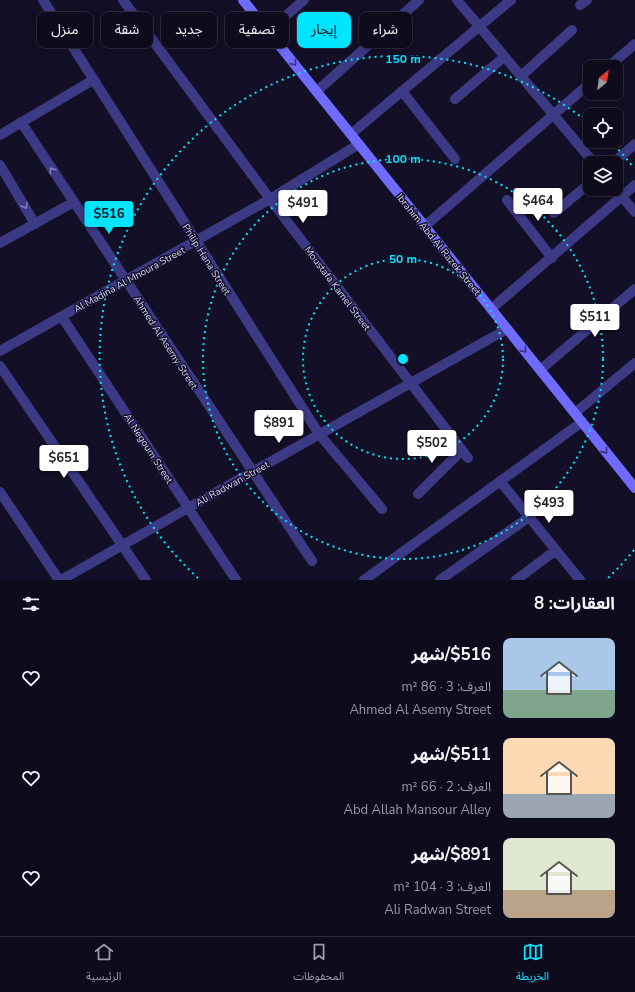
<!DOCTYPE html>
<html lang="ar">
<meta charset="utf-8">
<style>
body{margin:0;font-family:"Nunito Sans","Noto Sans Arabic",sans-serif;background:#1c1929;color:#f1f3f6;direction:rtl;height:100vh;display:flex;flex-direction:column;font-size:15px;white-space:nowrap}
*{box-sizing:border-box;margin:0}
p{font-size:13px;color:#9b9ba3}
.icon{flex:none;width:22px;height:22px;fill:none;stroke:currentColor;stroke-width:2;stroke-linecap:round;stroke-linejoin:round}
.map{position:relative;height:580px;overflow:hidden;direction:ltr}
.details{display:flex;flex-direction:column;background:#0e0b1c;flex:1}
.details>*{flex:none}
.top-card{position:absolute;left:12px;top:12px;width:400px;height:36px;direction:rtl;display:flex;gap:8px}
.needle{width:26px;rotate:29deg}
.buttons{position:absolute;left:583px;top:60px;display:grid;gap:8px}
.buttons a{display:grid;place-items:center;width:40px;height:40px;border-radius:8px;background:#0e0b1c;box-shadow:0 2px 6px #0003,0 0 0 1px #2e2b3b;font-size:20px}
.price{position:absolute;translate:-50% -34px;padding:0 9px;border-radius:4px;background:#fff;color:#222;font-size:13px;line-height:26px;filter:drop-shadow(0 1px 2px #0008)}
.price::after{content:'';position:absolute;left:50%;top:24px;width:12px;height:9px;margin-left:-6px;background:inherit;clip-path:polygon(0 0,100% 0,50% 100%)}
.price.selected{background:#00e5ff;color:#111}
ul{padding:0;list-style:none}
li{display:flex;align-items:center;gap:12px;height:100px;padding:0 20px}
li span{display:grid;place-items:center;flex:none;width:112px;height:80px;border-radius:8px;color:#555}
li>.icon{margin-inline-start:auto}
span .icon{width:48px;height:48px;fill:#fffc;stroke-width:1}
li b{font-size:17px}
h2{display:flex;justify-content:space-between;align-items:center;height:48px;padding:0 20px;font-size:17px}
.pill{padding:0 14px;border-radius:8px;background:#0e0b1c;box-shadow:0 2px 6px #0003,0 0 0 1px #2e2b3b;font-size:14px;line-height:36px}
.pill.selected{background:#00e5ff;color:#111}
.dock{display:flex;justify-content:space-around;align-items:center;height:56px;border-top:1px solid #2e2b3b;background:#0e0b1c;font-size:11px;color:#9b9ba3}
.dock a{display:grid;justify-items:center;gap:2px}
.dock .selected{color:#00e5ff}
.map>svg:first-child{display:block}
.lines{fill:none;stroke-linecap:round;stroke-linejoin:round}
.street{stroke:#3d3a85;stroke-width:10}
.secondary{stroke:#6f6bff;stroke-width:10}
.oneway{stroke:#38347d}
.oneway2{stroke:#837fbc}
.ring{fill:none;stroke:#00e5ff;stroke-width:2;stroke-dasharray:2 4}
.labels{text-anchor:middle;stroke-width:3;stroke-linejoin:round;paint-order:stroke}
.street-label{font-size:10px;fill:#d9d4ff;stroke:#130f26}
.centre{fill:#00e5ff;stroke:#130f26;stroke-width:2}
.ring-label{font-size:12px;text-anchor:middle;font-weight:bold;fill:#00e5ff;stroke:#130f26;stroke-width:3;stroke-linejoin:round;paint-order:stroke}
</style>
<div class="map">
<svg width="635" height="580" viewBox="0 0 635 580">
<rect width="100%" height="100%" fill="#130f26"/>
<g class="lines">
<!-- street -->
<path class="street" d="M 43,0 L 319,434 L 382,509
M 123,0 L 270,199 L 468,458
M 457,0 L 594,163
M 580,5 L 587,0
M 268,31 L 304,0
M 608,67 L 635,44
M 521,76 L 572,30
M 317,91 L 419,0
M 402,91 L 455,159
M 455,99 L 504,57
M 21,122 L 312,561
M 351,134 L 511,0
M 0,135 L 93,80
M 613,163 L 635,144
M 0,165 L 35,224
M 615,189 L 635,212
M 507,200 L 552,258
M 554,213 L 590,183
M 425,226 L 590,83
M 0,243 L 74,202
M 491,309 L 635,185
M 62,317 L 236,580
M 0,351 L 270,199 L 359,144
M 0,366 L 146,580
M 540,370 L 635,289
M 575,413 L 635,363
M 500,481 L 580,580
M 0,492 L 59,580
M 418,494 L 462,450
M 61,580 L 188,508 L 507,329
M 364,580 L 582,422
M 440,580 L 529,517
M 516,580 L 556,550"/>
<!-- secondary -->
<path class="secondary" d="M 243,0 L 635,488"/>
</g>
<!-- one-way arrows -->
<defs><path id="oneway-chevron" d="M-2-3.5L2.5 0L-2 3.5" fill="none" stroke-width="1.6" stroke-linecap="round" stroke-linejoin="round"/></defs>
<g class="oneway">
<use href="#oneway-chevron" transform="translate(294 63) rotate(51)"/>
<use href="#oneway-chevron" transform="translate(524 350) rotate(51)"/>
<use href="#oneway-chevron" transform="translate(605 451) rotate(51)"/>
</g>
<g class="oneway2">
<use href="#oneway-chevron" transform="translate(52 170) rotate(-124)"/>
<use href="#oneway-chevron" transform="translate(25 206) rotate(59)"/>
</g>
<!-- distance rings -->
<g class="ring">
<circle cx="403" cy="359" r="100"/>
<circle cx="403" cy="359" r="200"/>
<path d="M634 550A300 300 0 0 1 608 578M198 578A300 300 0 0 1 590 124M610 141A300 300 0 0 1 634 168"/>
</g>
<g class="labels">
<!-- street labels -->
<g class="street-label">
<text transform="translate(439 244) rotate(51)" y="4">Ibrahim Abd Al Razek Street</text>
<text transform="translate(207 259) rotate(58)" y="4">Philip Hana Street</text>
<text transform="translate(129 279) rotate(-29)" y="4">Al Madina Al Mnoura Street</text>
<text transform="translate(338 288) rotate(53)" y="4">Moustafa Kamel Street</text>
<text transform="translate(166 342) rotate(57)" y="4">Ahmed Al Asemy Street</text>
<text transform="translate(149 448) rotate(57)" y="4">Al Negoum Street</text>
<text transform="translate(232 483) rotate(-29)" y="4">Ali Radwan Street</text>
</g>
</g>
<circle cx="403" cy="359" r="6" class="centre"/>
<g class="ring-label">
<text x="403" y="63">150 m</text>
<text x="403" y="163">100 m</text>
<text x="403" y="263">50 m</text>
</g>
</svg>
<div class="buttons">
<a><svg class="needle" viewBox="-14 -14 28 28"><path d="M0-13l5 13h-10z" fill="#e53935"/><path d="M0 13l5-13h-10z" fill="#9b9ba3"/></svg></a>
<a><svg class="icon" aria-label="locate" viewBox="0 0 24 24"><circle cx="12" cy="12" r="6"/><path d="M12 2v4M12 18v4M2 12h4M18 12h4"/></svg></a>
<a><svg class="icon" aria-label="layers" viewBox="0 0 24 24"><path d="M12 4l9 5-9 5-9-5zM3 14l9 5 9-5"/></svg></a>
</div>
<b class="price" style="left:538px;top:222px">$464</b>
<b class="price" style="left:303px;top:224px">$491</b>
<b class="price selected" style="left:109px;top:235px">$516</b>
<b class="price" style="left:595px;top:338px">$511</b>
<b class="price" style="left:279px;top:444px">$891</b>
<b class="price" style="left:432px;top:464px">$502</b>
<b class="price" style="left:64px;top:479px">$651</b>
<b class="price" style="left:549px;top:524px">$493</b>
<div class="top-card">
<a class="pill">شراء</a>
<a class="pill selected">إيجار</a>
<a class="pill">تصفية</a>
<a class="pill">جديد</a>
<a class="pill">شقة</a>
<a class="pill">منزل</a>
</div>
</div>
<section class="details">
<h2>العقارات: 8<svg class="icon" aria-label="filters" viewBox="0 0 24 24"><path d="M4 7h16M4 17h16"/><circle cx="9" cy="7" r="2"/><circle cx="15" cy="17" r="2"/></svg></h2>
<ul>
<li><span style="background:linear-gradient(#a9c7e8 65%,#7fa58c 0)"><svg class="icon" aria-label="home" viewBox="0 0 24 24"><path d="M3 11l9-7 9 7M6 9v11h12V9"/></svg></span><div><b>$516/شهر</b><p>الغرف: 3 · 86 m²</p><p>Ahmed Al Asemy Street</p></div><svg class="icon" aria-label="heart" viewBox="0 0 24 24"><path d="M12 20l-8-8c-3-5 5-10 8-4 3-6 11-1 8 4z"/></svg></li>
<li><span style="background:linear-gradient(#ffd9b3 70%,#9aa5b1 0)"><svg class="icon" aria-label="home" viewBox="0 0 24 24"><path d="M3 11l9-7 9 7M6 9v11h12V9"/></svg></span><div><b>$511/شهر</b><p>الغرف: 2 · 66 m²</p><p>Abd Allah Mansour Alley</p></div><svg class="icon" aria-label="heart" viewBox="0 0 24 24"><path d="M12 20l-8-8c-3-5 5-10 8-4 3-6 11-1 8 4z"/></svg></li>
<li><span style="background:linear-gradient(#dfe7d0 65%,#b9a48a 0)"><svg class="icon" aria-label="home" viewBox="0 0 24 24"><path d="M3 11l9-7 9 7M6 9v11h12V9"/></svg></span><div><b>$891/شهر</b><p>الغرف: 3 · 104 m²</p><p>Ali Radwan Street</p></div><svg class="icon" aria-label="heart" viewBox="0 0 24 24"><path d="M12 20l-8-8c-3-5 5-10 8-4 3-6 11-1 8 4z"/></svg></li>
</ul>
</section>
<nav class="dock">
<a class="selected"><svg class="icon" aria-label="map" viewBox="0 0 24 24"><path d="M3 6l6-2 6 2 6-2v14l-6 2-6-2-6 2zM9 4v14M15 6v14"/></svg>الخريطة</a>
<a><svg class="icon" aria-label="saved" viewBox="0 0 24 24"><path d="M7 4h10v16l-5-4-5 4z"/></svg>المحفوظات</a>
<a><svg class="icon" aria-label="home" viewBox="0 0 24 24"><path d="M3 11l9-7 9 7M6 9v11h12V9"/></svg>الرئيسية</a>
</nav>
